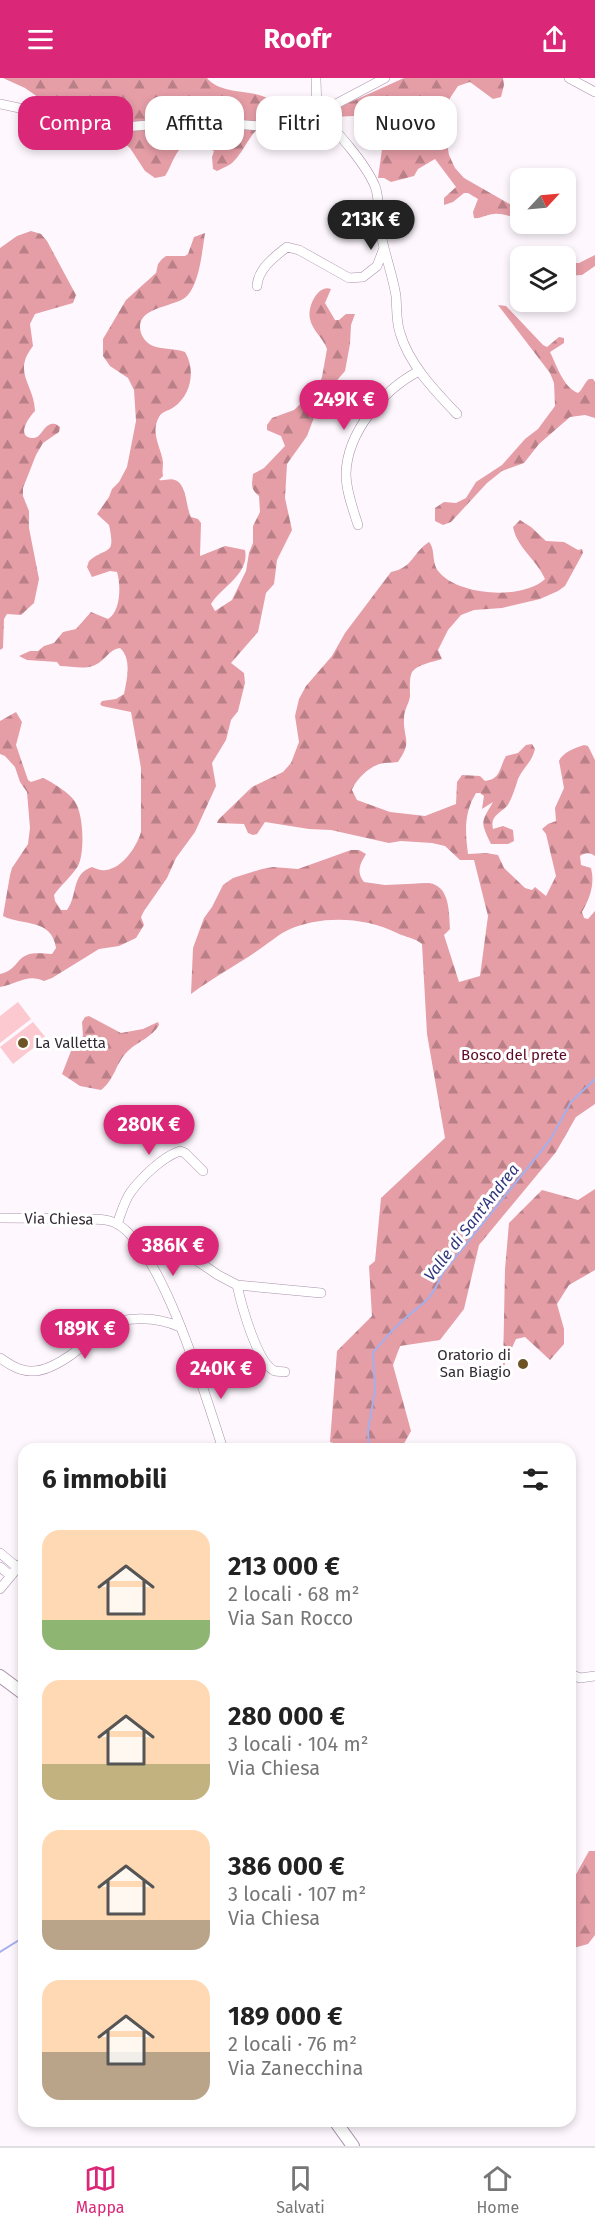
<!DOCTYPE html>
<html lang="it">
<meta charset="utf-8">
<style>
body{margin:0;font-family:"Fira Sans",sans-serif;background:#f6f6f6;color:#222;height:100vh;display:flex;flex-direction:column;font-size:22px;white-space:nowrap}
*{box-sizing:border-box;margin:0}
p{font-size:20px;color:#767676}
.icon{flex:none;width:33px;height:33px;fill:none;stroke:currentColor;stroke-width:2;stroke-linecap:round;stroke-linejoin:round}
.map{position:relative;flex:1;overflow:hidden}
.drawer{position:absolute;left:18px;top:1365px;width:558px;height:684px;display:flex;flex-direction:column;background:#fff;border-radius:18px;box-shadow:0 3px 9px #0003}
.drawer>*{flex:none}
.hud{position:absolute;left:18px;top:18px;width:560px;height:54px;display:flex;gap:12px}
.needle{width:39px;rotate:64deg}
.tools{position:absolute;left:510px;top:90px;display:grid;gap:12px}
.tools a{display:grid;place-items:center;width:66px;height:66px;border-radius:12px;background:#fff;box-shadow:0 3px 9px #0003;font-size:30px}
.price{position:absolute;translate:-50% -51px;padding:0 14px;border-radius:21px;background:#db2777;color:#fff;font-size:20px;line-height:39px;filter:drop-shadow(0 2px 3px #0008)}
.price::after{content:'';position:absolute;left:50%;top:36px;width:18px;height:14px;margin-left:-9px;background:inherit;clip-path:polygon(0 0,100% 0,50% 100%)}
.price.current{background:#222;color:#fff}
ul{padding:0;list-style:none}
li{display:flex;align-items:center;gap:18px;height:150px;padding:0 24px}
li span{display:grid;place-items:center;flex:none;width:168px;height:120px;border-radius:18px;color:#555}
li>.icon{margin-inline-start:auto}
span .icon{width:72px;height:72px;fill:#fffc;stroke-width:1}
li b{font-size:26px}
h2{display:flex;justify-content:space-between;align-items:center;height:72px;padding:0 24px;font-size:26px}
.tag{padding:0 21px;border-radius:18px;background:#fff;box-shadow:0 3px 9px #0003;font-size:21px;line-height:54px}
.tag.current{background:#db2777;color:#fff}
header{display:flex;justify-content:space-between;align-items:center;height:78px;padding:0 24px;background:#db2777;color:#fff;font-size:27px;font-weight:700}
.tab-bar{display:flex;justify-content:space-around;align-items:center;height:84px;border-top:2px solid #e0e0e0;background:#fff;font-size:16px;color:#767676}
.tab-bar a{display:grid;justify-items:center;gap:3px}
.tab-bar .current{color:#db2777}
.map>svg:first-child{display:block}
.forest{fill:url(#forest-firs)}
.garden{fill:#fbc9cf}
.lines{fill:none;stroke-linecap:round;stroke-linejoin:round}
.stream{stroke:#a4afeb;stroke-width:2}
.minor-casing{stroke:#aa91ac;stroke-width:10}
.secondary-casing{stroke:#aa91ac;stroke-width:14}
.minor{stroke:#fff;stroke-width:9}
.secondary{stroke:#fff;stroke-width:12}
.poi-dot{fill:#6c5424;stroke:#fff;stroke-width:2}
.labels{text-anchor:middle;stroke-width:6;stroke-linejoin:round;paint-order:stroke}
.poi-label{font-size:15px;fill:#332934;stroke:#fff;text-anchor:start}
.park-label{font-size:15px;fill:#5d0722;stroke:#fff}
.street-label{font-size:15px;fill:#332934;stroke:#fff}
.water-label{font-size:16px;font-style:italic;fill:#31367c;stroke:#fff}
</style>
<header><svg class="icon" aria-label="menu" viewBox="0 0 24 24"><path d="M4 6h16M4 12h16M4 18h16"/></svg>Roofr<svg class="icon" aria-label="share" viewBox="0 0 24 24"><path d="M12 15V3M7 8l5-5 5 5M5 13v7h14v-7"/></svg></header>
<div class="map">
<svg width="595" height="2068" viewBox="0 0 595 2068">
<defs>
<pattern id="forest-firs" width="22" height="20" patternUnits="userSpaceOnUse" patternTransform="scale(1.5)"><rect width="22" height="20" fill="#e59da6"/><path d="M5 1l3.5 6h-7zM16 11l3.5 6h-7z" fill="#ba8088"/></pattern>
</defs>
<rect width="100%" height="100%" fill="#fef8fe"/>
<!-- forest -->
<path class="forest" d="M 3,0 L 207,0 C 225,22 267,5 281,34 L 275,43 C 253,44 247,70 234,83 C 230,88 222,90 217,93 L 213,91 L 212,79 L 214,73 L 203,68 L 182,69 C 174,76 171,89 165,98 L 155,100 L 145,93 L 130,70 L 101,48 L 64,29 L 49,27 L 25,10 Z
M 404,0 L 503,0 L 504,7 L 501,19 L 493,21 L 470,4 L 458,8 L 450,20 L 445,54 L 449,77 L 455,90 L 464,100 L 515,129 L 520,133 L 520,139 C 511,140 503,135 494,136 C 487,136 481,141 474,140 L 473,134 L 478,121 L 468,115 L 464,115 L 453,124 L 444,127 L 444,120 L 456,109 L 435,81 L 418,91 L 414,98 L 391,104 L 384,100 L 378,100 L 383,64 L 391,40 L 376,37 L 332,39 L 331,36 L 344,27 Z
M 31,153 L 41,156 L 47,163 L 76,217 L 73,225 L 35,236 L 30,246 L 33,268 C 12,295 34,305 35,333 C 30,338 15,358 32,360 C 41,361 43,348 51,346 C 56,345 57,347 60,349 L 59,354 L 43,365 L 36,377 L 23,410 L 23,418 L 29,433 L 29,450 L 39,501 L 34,525 L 21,537 L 7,536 L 4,541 L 3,570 L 0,572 L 0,170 L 17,158 Z
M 205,155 C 202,173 200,204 187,218 C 175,230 133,228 141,255 C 143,261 148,266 153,268 C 164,272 175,270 185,274 C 196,292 191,317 174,329 C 169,333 162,333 159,339 C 150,355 161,369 163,384 C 163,389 162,393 163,398 L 159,402 C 164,403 170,400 175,402 C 187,406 186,430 191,439 L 198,441 L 201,445 L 200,478 L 225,468 L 245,472 C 250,496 221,509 211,526 L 215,533 L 232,522 L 246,493 L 249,475 L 253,465 L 253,448 L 260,434 L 259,418 C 250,411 252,406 253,396 L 264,390 L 285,368 L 281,358 L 267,352 L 267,347 L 272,340 L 294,332 L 318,309 L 322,299 L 327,271 C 323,260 312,252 310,241 C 307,229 318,206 331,211 L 325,225 L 335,242 L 339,242 L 346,236 L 355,236 L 351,247 L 350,266 L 345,293 L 321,321 L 307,358 L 287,386 L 285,420 L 292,452 L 277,482 L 274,506 L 266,515 L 258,554 L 231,585 L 244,595 L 245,605 L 238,633 L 231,642 L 226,662 L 212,685 L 216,708 L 195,754 L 176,780 L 167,800 L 144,833 L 141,839 L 144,847 L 136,860 L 119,868 L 99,871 L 52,900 L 44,903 C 28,895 17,906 0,909 L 0,896 C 17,892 15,882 27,877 C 35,874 44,876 52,876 L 56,870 C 52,840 22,848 3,838 L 10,797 L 12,790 L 28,766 L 30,750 L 27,714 L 20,704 L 15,689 L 5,678 L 0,676 L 0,643 L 16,634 L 22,644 L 16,667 L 28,702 L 31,704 L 43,700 C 49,702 69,715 73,721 C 84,732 85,775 78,788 C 71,799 61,807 54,817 L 55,823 L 61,832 L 67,832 C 78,817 71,796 92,789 C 97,791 101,793 106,792 C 123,790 137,768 141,754 L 141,690 L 131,634 L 102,628 L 100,626 L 102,623 L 116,621 L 124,616 C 127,601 132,581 120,570 C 108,572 106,582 95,587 C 85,592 71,588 60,588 L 57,584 L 27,582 L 19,578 L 30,573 L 38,573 L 44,568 L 54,565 L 63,554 L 76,551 L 91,534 L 108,541 C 121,533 121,507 117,494 L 110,493 L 92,499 L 87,489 L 89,483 C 107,468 116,479 109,447 L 97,436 L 109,419 L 112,411 L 119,404 L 127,389 L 136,343 L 134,312 L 128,300 L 110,288 L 103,278 L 103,261 L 126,222 L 156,195 L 158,186 L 162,181 L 166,178 L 185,178 L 188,176 L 194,159 Z
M 595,177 L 595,188 L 582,197 L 566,198 L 566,185 L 579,185 Z
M 498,227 L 506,228 L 543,267 L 547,269 L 559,259 L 564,260 L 564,265 L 550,274 C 557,288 563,309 578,315 C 583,311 584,305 589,301 L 593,301 L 595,304 L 595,340 L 585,337 L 570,339 L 539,366 L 524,385 L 502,393 L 487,405 L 451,444 L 443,447 L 435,443 L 435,430 L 444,424 L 456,425 L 466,420 L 476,404 L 502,387 L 525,361 L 538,351 L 555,328 L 554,305 L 550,295 Z
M 520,442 L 531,449 L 546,463 L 564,464 L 578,472 L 582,471 L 583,475 L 565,508 L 558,513 L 540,521 L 502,530 L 474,532 L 461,537 L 448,552 L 438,572 L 442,581 C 433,584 418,586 412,594 C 409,600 410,611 410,618 C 409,626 404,632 404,640 C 403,662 413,662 398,684 C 391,685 383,684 377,687 C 368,690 355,703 352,712 L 357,722 L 390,734 L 425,738 L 456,726 L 457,704 L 462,697 L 480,698 L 485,703 C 501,701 499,690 506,678 L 518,675 L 526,667 L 532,666 L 535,671 C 532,684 523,690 518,701 C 516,708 511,723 507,728 C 499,736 490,738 493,751 L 503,748 L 513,752 L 514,763 L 508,766 L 491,766 C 480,743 481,745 493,724 L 482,731 L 484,718 L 480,715 L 476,715 C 464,735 465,753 468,776 L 486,775 L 498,777 L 504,790 L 525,810 L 532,812 L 535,809 L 546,818 L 556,798 L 546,756 L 542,751 L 548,746 L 556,743 L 555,730 L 564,710 L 559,683 C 563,674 575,670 584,667 L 588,668 L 595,682 L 595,778 C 589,774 585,775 580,778 L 581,787 L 591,790 C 595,806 590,820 582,834 L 584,840 L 588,841 L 595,833 L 595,1026 L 576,1039 L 556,1074 L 479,1167 L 464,1231 L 440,1262 L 400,1268 L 393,1287 L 411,1353 L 401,1371 L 353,1371 L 330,1364 L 337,1273 L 372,1238 L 369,1188 L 375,1183 L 381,1120 L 445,1060 L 427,956 L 422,866 C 415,860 405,859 397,855 C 365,839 321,837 288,852 C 276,858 268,866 257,873 C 235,888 212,900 191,916 L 193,870 L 204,840 L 212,829 L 223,807 L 233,800 L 262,791 L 273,789 L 298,791 L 351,772 L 359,772 L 366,776 C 360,786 356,794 364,804 L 385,807 L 429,805 C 450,808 449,834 450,851 L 444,857 L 459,904 L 480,898 L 488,838 L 474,782 L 460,782 L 445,768 L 432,765 L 401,763 L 389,765 L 331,752 L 309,751 L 265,744 L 257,756 L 253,757 L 248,755 L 244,746 L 217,745 L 218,742 L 252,709 L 283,694 L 291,685 L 299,664 L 295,638 L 299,621 L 306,608 L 332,578 L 345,555 L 391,494 C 413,490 413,474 429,464 C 436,472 431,485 439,494 C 459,518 523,522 545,501 C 537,482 517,470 513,449 Z
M 89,938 L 121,955 L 143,951 L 158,944 L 159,947 C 152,959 139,963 129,972 C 116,983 115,1002 101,1012 L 80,1008 L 62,996 L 71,973 L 83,958 L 82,944 L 85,939 Z
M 595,1111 L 595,1192 L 569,1207 L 557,1226 L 564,1251 L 564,1266 L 550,1282 L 525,1259 L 516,1261 L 503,1290 L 505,1191 L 509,1145 L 542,1112 L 578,1122 Z
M 589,1773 L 595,1773 L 595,1857 L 588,1866 L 570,1871 L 570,1807 Z"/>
<!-- garden -->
<path class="garden" d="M 18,924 L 31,941 L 0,965 L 0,938 Z
M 33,944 L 46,960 L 13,986 L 0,969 Z"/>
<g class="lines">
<!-- stream -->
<path class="stream" d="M 369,1371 L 368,1353 L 375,1313 L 373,1274 C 382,1265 390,1254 399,1246 C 421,1224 429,1228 442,1196 L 550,1062 L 571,1024 L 595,1001
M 0,1874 L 24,1859"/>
<defs>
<path id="minor" d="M 316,0 L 317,36 C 335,49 369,90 376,111 C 380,127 379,144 382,161 C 386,180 393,199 396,218 C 397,230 396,243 400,255 C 409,286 435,313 457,336
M 569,0 L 595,14
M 0,26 L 112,50 L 197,43 L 273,49 L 298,44 L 317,36 L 385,0
M 257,208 C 258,191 274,179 287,169 L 299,172 L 349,200 L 363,199 L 377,188 L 384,170
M 358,447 C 353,431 346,413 346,396 C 347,354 383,312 419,293
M 0,1140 C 26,1140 52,1140 78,1141 C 88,1141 100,1140 110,1143 C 159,1156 207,1324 223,1371
M 117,1146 C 121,1136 124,1124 130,1115 C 141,1100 162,1079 180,1073 L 185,1075 L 203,1093
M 135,1160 L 148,1156 L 159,1157 L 218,1197 L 237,1207 L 321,1215
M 237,1207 C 241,1225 257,1286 275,1293 C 278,1294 282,1293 285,1294
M 0,1280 C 9,1286 19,1293 30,1293 C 52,1295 91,1265 102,1247 C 128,1239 156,1238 180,1249
M 0,1475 L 18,1490
M 0,1489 L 11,1498
M 0,1511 L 24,1482
M 570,1596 L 580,1600 L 595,1598"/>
<path id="secondary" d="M 0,1598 L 24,1616
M 335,2043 L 353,2068"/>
</defs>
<!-- minor casing -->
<use href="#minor" class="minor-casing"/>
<!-- secondary casing -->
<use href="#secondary" class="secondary-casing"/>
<!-- minor -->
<use href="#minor" class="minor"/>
<!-- secondary -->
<use href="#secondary" class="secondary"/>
</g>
<!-- markers -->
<g class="poi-dot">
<circle cx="23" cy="965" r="6"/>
<circle cx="523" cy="1286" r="6"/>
</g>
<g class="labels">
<!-- poi labels -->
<g class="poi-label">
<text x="35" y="970">La Valletta</text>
<text x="511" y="1282" text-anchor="end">Oratorio di<tspan x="511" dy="17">San Biagio</tspan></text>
</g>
<!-- park labels -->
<g class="park-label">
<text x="514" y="982">Bosco del prete</text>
</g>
<!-- street labels -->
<g class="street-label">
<text transform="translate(59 1141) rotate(1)" y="5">Via Chiesa</text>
</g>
<!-- water labels -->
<g class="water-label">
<text transform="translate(471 1144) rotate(-52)" y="6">Valle di Sant'Andrea</text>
</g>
</g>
</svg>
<div class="tools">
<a><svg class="needle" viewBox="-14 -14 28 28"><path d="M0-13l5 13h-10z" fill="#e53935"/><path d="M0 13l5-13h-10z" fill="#767676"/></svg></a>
<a><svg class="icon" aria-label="layers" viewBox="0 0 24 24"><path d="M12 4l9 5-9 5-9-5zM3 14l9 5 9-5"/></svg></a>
</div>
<b class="price current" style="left:371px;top:173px">213K €</b>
<b class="price" style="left:344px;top:353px">249K €</b>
<b class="price" style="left:149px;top:1078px">280K €</b>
<b class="price" style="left:173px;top:1199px">386K €</b>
<b class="price" style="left:85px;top:1282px">189K €</b>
<b class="price" style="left:221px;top:1322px">240K €</b>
<div class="hud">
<a class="tag current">Compra</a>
<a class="tag">Affitta</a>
<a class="tag">Filtri</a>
<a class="tag">Nuovo</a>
</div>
<section class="drawer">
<h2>6 immobili<svg class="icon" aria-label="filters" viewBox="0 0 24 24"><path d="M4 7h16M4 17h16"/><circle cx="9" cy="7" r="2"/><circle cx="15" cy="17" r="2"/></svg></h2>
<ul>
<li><span style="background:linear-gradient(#ffd9b3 75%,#8fb573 0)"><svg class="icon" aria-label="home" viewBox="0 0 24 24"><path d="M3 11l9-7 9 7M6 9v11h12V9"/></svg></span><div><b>213 000 €</b><p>2 locali · 68 m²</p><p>Via San Rocco</p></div></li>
<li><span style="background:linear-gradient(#ffd9b3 70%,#c2b280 0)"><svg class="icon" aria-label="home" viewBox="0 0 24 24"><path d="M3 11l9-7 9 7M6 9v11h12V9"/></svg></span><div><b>280 000 €</b><p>3 locali · 104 m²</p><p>Via Chiesa</p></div></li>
<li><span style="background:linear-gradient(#ffd9b3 75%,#b9a48a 0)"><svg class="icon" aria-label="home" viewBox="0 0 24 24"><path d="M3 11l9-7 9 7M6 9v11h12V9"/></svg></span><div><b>386 000 €</b><p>3 locali · 107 m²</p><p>Via Chiesa</p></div></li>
<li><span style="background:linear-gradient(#ffd9b3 60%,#b9a48a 0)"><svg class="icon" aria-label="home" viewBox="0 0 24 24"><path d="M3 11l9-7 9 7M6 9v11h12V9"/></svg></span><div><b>189 000 €</b><p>2 locali · 76 m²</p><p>Via Zanecchina</p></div></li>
</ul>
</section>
</div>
<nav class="tab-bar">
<a class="current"><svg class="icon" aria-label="map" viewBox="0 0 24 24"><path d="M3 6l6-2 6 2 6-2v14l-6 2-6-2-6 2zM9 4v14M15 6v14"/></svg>Mappa</a>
<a><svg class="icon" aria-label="saved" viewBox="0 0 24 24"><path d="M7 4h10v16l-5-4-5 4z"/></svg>Salvati</a>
<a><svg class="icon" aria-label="home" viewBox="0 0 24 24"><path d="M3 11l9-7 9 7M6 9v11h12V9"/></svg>Home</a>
</nav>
